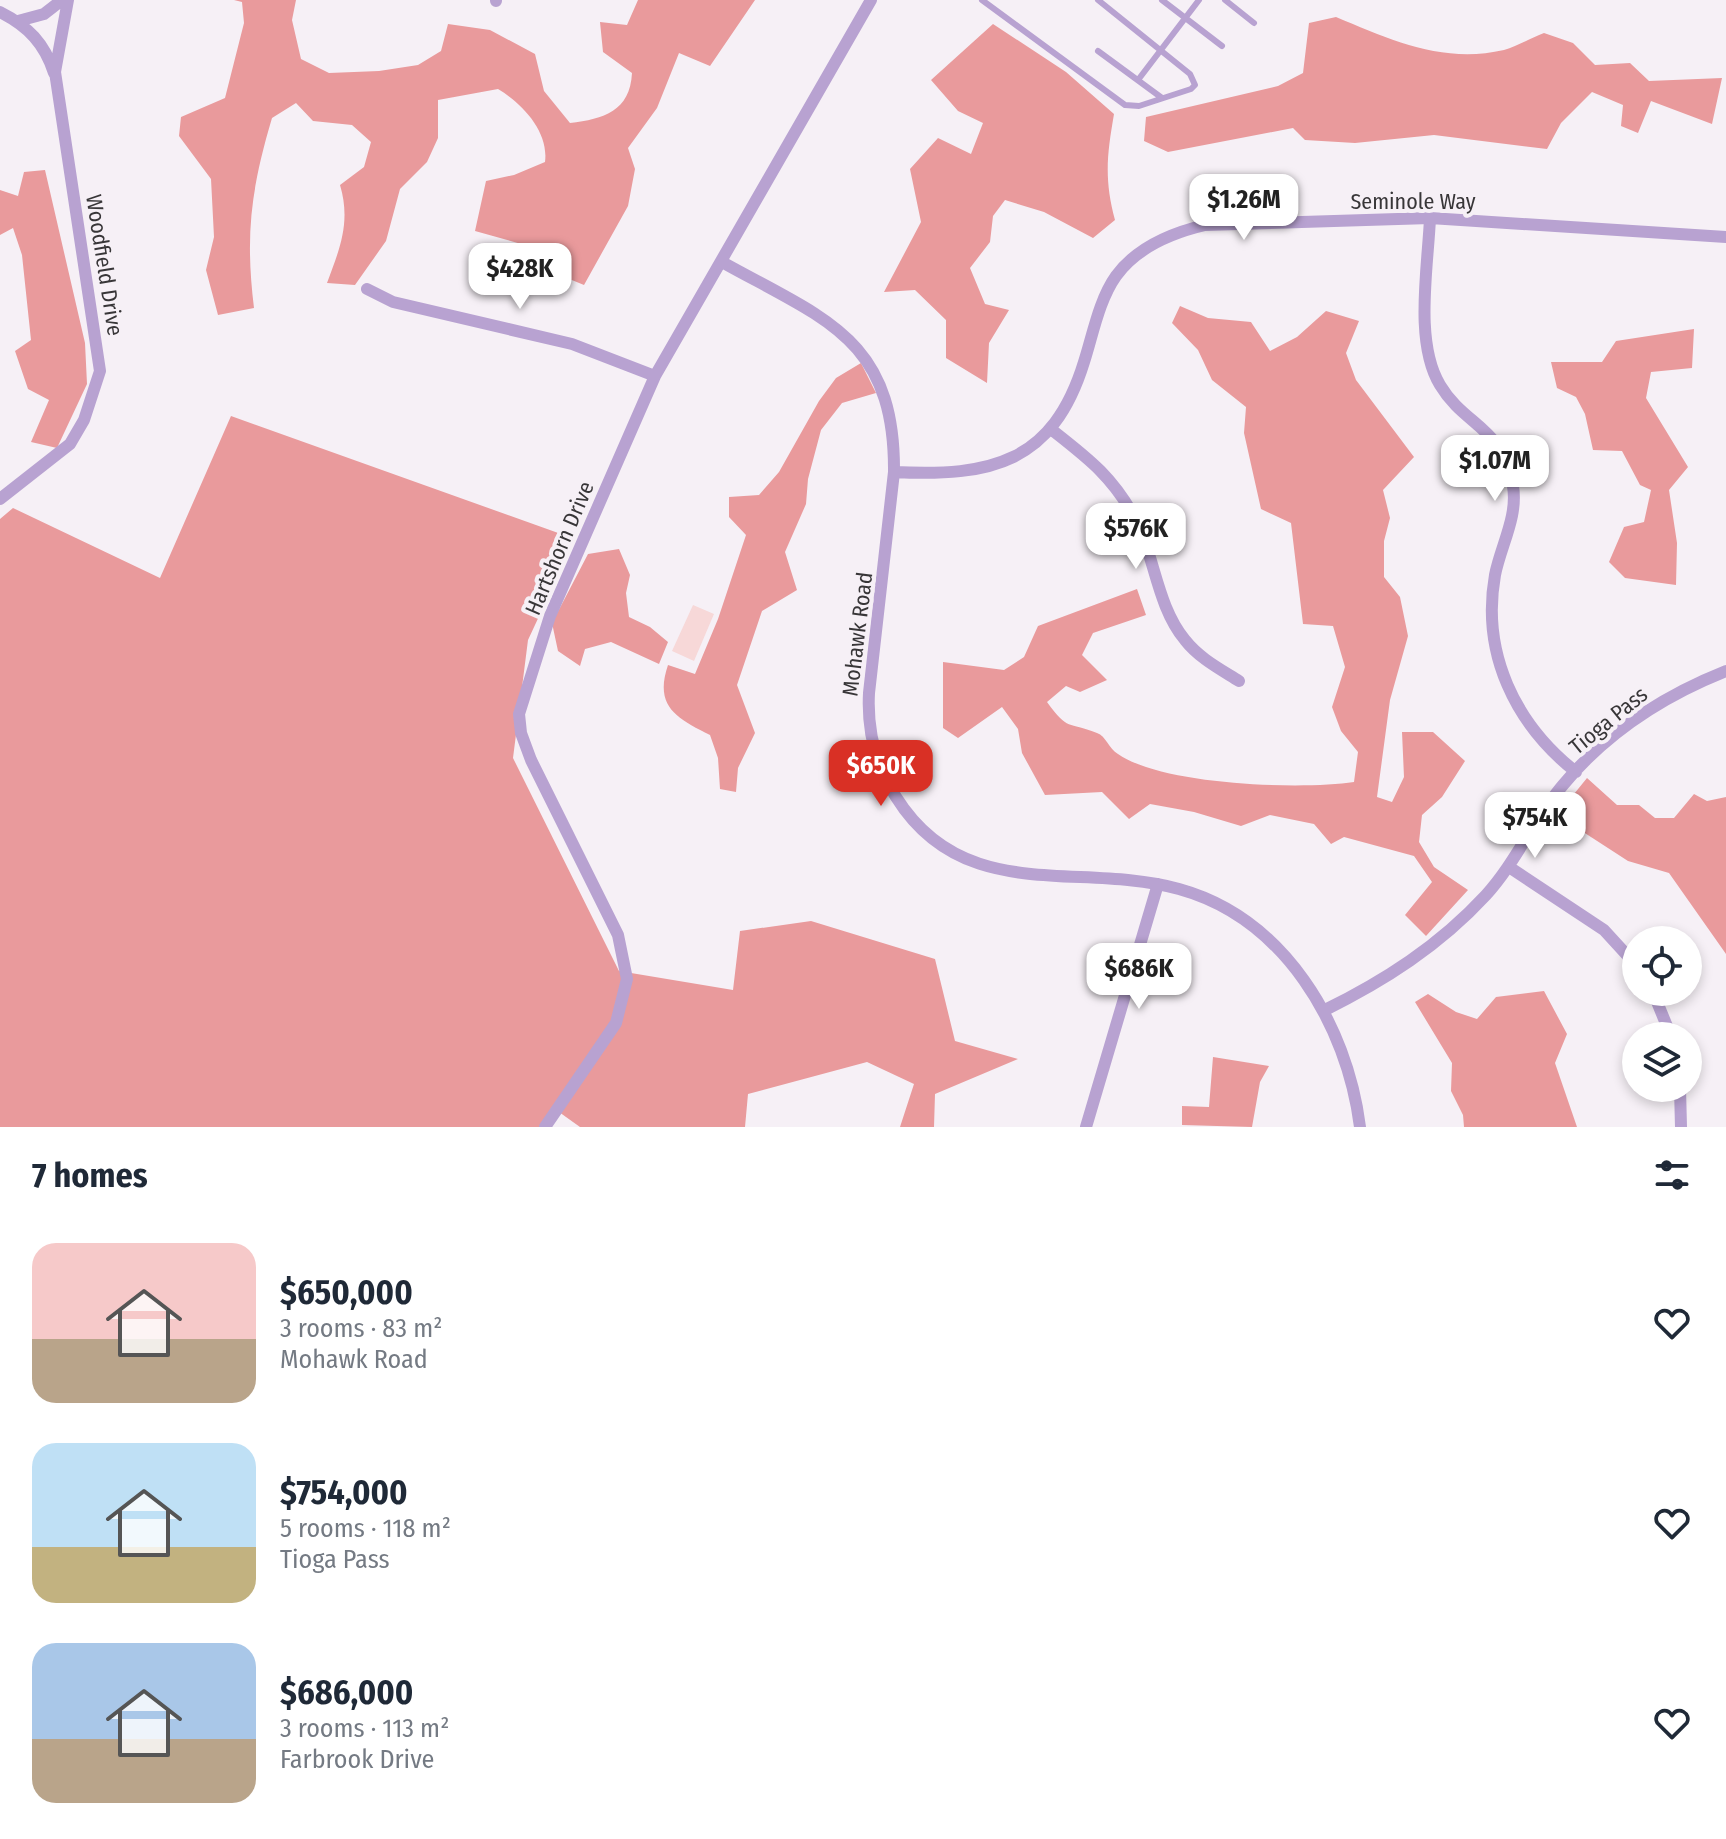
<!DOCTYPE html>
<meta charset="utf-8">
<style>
body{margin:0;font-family:"Fira Sans Condensed",sans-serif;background:#f6f6f7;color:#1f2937;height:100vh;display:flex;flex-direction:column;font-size:30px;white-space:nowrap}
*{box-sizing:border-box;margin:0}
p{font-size:26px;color:#747a83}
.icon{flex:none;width:44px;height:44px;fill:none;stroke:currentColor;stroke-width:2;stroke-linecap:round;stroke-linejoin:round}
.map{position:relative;height:1127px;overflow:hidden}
.panel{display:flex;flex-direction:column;background:#fff;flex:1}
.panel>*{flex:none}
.fabs{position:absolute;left:1622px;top:926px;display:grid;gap:16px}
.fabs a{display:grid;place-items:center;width:80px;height:80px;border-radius:50%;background:#fff;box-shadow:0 4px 12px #0003;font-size:40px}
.price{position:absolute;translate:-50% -68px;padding:0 18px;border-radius:16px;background:#fff;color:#222;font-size:26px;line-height:52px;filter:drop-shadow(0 2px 4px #0008)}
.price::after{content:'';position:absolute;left:50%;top:48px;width:24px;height:18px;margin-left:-12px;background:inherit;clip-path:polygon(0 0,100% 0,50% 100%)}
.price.selected{background:#d93025;color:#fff}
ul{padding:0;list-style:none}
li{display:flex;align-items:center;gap:24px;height:200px;padding:0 32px}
li span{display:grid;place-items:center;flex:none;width:224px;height:160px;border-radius:24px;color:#555}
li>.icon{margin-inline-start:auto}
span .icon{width:96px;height:96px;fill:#fffc;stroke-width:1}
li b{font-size:34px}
h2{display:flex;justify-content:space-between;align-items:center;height:96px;padding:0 32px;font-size:34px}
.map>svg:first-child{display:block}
.green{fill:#f7d8d8}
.forest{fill:#e99a9c}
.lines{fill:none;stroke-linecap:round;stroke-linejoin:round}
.service{stroke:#b8a2d1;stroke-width:6}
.minor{stroke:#b8a2d1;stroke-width:12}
.labels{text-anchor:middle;stroke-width:8;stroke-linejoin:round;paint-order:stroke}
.street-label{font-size:22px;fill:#383638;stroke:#f6f0f6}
</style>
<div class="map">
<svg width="1726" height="1127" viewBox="0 0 1726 1127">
<rect width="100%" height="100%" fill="#f6f0f6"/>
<!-- green -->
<path class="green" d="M 693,605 L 714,614 L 694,661 L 672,651 Z"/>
<!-- forest -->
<path class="forest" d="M 234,0 L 296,0 L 292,20 L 301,59 L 329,73 L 379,71 L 418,65 L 441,51 L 448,24 L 490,30 L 535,54 L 544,91 L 570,123 C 604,119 630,111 632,73 L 603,52 L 600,22 L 627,25 L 638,0 L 755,0 L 710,66 L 679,53 L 657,108 L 628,148 L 635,169 L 628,206 L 584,285 L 562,276 L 553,253 L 475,231 L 486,181 L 514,175 L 545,162 C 549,132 523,104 498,89 L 438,100 L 438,138 L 427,162 L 400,189 L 386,241 L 355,285 L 327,283 C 340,248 351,222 340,185 L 364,167 L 371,142 L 352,125 L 313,121 L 296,103 L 272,118 C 251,189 245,235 254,308 L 218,315 L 206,270 L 214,237 L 211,179 L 179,136 L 181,117 L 225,98 L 244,23 L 242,2 Z
M 1336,17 C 1391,40 1443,64 1504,50 C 1517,46 1531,38 1544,33 L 1573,43 L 1595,65 L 1630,63 L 1649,81 L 1722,78 L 1712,124 L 1651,101 L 1638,133 L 1621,126 L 1623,105 L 1592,92 L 1561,123 L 1547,149 L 1434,135 L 1355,143 L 1305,140 L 1293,128 L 1168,152 L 1144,141 L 1146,117 L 1278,86 L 1303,73 L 1309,23 Z
M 993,24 L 1066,72 L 1114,114 C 1107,155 1104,179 1115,220 L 1093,238 L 1044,212 L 1005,200 L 993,216 L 990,242 L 970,268 L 985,304 L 1009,310 L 989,343 L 987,383 L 946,358 L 946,320 L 915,290 L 884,292 L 921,222 L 910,169 L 938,138 L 971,154 L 983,123 L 958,111 L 931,80 Z
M 45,170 L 85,343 L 87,384 L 57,448 L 31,442 L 49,400 L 28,389 L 15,351 L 31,340 L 22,255 L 13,228 L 0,235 L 0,190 L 18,196 L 24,172 Z
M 1180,306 L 1208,318 L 1251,322 L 1270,351 L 1297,337 L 1326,311 L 1359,321 L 1346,353 L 1356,380 L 1414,457 L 1383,490 L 1390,518 L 1384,541 L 1384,577 L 1400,597 L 1408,636 L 1390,700 L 1377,797 L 1392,802 L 1404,777 L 1402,732 L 1433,732 L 1465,761 L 1442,797 L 1422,815 L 1419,842 L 1434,867 L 1468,890 L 1426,936 L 1405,915 L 1432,882 L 1414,856 L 1344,837 L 1331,844 L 1314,824 L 1270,815 L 1241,826 L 1194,812 L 1150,804 L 1129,819 L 1102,792 L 1045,795 L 1022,753 L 1018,729 L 1002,707 L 958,738 L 943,728 L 943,662 L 1004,670 L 1024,657 L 1038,626 L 1137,589 L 1146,615 L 1093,633 L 1082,655 L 1107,680 L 1080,692 L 1066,686 L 1047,702 C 1069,732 1067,721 1097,733 C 1106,736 1109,749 1118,754 C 1162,785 1300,790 1354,782 L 1358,752 L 1341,731 L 1332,707 L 1345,667 L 1333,626 L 1303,624 L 1291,523 L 1261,509 L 1244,433 L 1246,407 L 1212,380 L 1198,350 L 1172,323 Z
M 1694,329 L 1692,368 L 1651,372 L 1646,398 L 1688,467 L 1669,490 L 1677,543 L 1676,585 L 1625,578 L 1609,562 L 1624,527 L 1644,522 L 1651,490 L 1640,485 L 1622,451 L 1593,450 L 1585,414 L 1576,397 L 1557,388 L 1551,362 L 1602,362 L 1616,341 Z
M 861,363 L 876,393 L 842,403 L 821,430 L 808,479 L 806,504 L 785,552 L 797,590 L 762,611 L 737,685 L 755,733 L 738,768 L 736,792 L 720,789 L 718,758 L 710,735 C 676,718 654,706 668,665 L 695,674 L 718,619 L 746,535 L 729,517 L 729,497 L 759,495 L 779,472 L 819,401 L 836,378 Z
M 231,416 L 575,539 L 528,640 L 513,758 L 619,971 L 733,990 L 740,931 L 811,921 L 935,959 L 955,1041 L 1018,1059 L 935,1094 L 934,1127 L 900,1127 L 914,1084 L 867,1062 L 748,1094 L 745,1127 L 580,1127 L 552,1107 L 539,1127 L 0,1127 L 0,519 L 13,508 L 160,578 Z
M 619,549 L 630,575 L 626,593 L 629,617 L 650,627 L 668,642 L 659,664 L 611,642 L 585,649 L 580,666 L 558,651 L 552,623 L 588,554 Z
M 1587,778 L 1617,805 L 1639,805 L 1655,818 L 1674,818 L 1694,794 L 1707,801 L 1726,797 L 1726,954 L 1669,873 L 1628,861 L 1557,815 Z
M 1544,991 L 1567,1034 L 1555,1063 L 1577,1127 L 1464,1127 L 1463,1115 L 1451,1091 L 1452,1063 L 1415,1002 L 1428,994 L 1456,1012 L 1477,1019 L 1496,997 Z
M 1213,1057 L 1269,1066 L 1260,1082 L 1252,1127 L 1182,1125 L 1182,1106 L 1209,1107 Z"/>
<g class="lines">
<!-- service -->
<path class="service" d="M 982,0 L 1125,105 L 1139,106 L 1191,89 L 1195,85 L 1190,74 L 1098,0
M 1162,0 L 1222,46
M 1225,0 L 1254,23
M 1098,51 L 1162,98
M 1138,80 L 1199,0"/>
<!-- minor -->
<path class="minor" d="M 496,0 L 496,1
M 0,12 C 28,26 45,44 54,73
M 18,21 L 44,14 L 62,0
M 1430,218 C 1428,267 1414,342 1440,385 C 1465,427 1503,426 1513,486 C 1518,517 1501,545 1495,575 C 1481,653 1515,724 1576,772
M 722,262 C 824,319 895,338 894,472 L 869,693 C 867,730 876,766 896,797 C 964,906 1079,861 1179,889 C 1284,918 1347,1024 1360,1127
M 367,289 L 393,302 L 572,344 L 655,376
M 1052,430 C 1089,459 1113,477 1136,520 C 1155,558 1157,606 1185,640 C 1199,658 1220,669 1239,681
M 894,472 C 991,477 1053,463 1084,362 C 1093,334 1099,300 1116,276 C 1137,247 1171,233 1205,225 L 1430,218 L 1726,237
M 0,499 L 70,444 L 84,420 L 100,371 L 55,72 L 68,0
M 1509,867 L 1604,930 L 1636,965
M 1653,992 L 1671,1036
M 1323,1011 C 1384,981 1439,946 1486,895 C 1516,862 1534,819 1563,785 C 1606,733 1663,696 1726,671
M 1680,1088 L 1681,1127
M 545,1127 L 616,1023 L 627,979 L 618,935 L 531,760 L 521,733 L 519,714 L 550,616 L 655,376 L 871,0
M 1086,1127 L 1158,884"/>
</g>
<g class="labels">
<!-- street labels -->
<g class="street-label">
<text x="1413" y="209">Seminole Way</text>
<text transform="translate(105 265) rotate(81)" y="8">Woodfield Drive</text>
<text transform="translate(559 548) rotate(-67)" y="8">Hartshorn Drive</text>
<text transform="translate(857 634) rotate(-83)" y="8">Mohawk Road</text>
<text transform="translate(1608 720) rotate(-39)" y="8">Tioga Pass</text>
</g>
</g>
</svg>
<div class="fabs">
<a><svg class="icon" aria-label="locate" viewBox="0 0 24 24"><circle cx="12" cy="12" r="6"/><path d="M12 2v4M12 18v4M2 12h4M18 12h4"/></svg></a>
<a><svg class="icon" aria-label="layers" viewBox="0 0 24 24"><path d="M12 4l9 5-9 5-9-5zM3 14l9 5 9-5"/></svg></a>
</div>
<b class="price" style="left:1244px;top:242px">$1.26M</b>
<b class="price" style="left:520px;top:311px">$428K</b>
<b class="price" style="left:1495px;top:503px">$1.07M</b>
<b class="price" style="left:1136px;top:571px">$576K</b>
<b class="price selected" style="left:881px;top:808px">$650K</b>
<b class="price" style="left:1535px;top:860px">$754K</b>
<b class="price" style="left:1139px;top:1011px">$686K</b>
</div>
<section class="panel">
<h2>7 homes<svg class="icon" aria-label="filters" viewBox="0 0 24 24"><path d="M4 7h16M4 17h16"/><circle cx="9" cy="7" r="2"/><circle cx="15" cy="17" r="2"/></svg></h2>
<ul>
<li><span style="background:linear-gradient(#f6c9c9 60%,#b9a48a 0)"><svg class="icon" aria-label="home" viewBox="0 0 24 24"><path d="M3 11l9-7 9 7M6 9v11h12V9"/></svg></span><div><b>$650,000</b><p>3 rooms · 83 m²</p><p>Mohawk Road</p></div><svg class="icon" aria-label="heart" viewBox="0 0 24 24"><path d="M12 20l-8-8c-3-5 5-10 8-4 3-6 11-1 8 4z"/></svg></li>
<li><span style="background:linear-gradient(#bfe0f5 65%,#c2b280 0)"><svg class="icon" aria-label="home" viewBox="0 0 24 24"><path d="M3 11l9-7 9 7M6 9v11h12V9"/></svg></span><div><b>$754,000</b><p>5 rooms · 118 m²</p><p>Tioga Pass</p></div><svg class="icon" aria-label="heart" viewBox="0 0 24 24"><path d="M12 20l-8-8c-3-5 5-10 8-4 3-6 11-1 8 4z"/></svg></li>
<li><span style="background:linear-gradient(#a9c7e8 60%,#b9a48a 0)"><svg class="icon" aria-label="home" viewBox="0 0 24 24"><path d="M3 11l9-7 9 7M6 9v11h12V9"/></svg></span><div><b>$686,000</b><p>3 rooms · 113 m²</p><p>Farbrook Drive</p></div><svg class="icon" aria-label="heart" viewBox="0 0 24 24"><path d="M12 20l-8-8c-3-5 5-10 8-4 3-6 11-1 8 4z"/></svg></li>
</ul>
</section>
